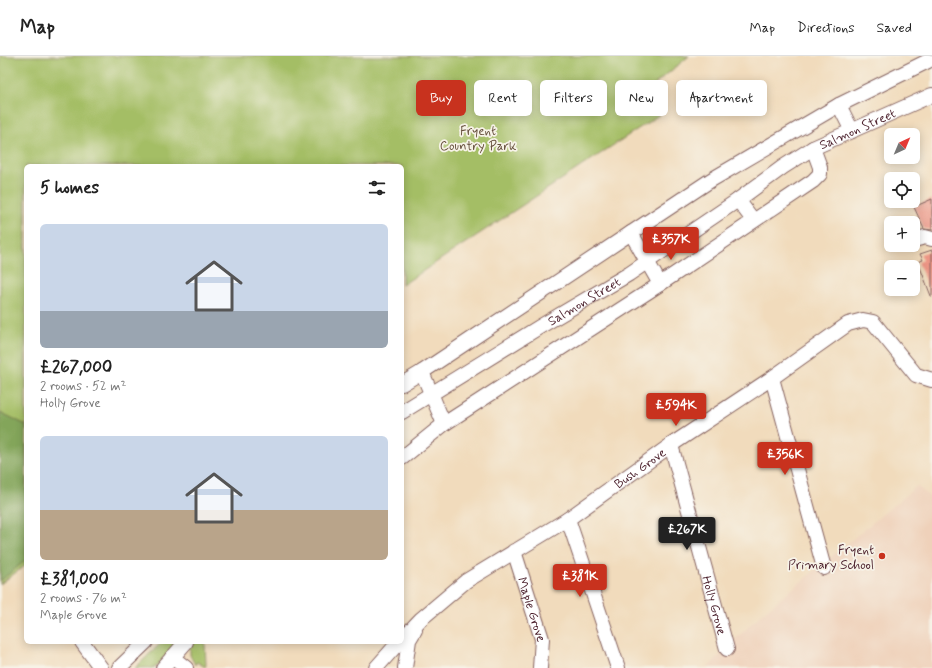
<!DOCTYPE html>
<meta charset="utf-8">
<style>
body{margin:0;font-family:Mynerve,sans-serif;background:#f2f2f2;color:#222;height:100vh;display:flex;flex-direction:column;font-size:15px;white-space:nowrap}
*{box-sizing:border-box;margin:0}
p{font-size:13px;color:#767676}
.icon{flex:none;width:22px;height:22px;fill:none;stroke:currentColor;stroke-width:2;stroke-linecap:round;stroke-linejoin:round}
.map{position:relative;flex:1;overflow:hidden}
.drawer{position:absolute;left:24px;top:108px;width:380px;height:480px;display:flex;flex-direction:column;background:#fff;border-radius:6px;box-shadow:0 2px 10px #0003}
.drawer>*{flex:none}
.guide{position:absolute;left:416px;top:24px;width:380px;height:36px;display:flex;gap:8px}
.needle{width:26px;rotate:44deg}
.tools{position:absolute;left:884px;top:72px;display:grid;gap:8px}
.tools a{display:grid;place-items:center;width:36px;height:36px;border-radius:6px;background:#fff;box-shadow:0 2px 10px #0003;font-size:20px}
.price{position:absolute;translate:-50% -34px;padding:0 9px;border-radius:4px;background:#c8321e;color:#fff;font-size:13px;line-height:26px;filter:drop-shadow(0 1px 2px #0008)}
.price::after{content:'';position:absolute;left:50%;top:24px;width:12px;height:9px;margin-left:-6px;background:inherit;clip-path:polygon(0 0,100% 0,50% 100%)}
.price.active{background:#222;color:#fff}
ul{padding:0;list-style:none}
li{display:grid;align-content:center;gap:8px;height:212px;padding:0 16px}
li span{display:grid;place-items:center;height:124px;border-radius:6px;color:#555}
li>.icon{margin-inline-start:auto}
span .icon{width:72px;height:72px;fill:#fffc;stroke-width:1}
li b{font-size:17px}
h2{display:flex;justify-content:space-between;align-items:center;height:48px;padding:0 16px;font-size:17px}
.pill{padding:0 14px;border-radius:6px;background:#fff;box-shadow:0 2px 10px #0003;font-size:14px;line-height:36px}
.pill.active{background:#c8321e;color:#fff}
header{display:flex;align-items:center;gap:24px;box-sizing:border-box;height:56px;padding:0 20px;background:#fff;border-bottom:1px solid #e0e0e0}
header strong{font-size:19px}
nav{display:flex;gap:22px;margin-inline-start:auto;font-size:14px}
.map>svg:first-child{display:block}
.built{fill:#efd1ba}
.green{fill:#a4be65;stroke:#776e48}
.forest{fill:#83a55a;stroke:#666242}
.building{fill:#ec9585}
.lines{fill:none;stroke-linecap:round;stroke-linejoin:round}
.minor-casing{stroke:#84615e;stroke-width:16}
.minor{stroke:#fff;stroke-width:14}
.poi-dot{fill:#c8321e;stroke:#f7f3e8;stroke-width:1.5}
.labels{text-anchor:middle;stroke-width:3.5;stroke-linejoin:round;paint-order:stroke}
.street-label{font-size:13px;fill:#4a1f2b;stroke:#f7f3e8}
.park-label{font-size:13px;fill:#654f3c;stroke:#f7f3e8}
.poi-label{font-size:13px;fill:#4a1f2b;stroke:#f7f3e8;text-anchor:end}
</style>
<header>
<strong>Map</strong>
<nav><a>Map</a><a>Directions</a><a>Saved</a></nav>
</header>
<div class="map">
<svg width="932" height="612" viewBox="0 0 932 612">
<rect width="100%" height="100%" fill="#f7f3e8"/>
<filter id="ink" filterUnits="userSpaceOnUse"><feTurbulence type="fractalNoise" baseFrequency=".025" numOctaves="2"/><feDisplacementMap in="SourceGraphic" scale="8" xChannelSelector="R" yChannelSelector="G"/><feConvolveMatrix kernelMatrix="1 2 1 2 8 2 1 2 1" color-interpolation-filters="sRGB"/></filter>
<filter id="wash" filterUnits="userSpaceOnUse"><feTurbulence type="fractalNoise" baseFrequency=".012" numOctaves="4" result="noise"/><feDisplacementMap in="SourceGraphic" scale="16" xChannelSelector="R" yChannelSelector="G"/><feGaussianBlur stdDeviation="0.9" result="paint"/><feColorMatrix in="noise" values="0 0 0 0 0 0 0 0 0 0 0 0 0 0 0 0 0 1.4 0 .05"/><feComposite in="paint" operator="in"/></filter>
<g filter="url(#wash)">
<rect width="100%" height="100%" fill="#f1dbbc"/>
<!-- built -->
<path class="built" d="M 917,430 L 932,443 L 932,612 L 708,612 L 729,589 L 762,558 Z"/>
<!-- green -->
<path class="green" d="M 0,0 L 689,0 L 643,38 L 659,59 L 402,229 L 402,110 L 26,110 L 26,509 L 0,528 Z
M 162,586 L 179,586 L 155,612 L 135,612 Z
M 192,586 L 205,586 L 206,609 L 205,611 L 197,606 L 195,609 L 190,599 L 190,589 Z"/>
<!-- forest -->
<path class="forest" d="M 0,356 L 26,369 L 26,504 L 0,525 Z"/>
<g id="blocks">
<!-- building -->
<path class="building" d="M 932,143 L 932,174 L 924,173 L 914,151 Z
M 932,194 L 932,240 L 931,240 L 918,206 L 923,204 L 920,198 Z"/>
</g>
</g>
<g filter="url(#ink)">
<use href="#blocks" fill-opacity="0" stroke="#84615e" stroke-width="1"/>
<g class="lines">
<defs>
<g id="minor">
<path d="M 852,75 L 839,49 L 928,5"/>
<path d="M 738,144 L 753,164"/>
<path d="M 914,184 L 925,181 L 932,183"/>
<path d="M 660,228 L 631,177 L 711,124 L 839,49"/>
<path d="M 772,322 L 824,512"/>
<path d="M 402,328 L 422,316"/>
<path id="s1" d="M 402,356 L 541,270 L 629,218 L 738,144 L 783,111 L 813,92 L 932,39"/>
<path d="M 444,368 L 422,316 L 631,177"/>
<path id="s2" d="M 671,389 L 727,593"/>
<path d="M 402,402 L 444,368 L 660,228 L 813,125 L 820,118 L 820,111 L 813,92"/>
<path d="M 568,463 L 618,612"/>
<path id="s3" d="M 514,495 L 542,583 L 540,612"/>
<path id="s4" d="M 402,583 L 421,563 L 466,525 L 568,463 L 671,389 L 772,322 L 848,268 L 863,264 L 873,266 L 916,319 L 932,324"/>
<path d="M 82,586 L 101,612"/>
<path d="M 172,601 L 186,612"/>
<path d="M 119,612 L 146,586"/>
<path d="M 163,612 L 186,586"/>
<path d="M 376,612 L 399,586"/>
<path d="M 405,612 L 409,584 L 415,574"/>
</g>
</defs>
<!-- minor casing -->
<use href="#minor" class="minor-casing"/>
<!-- minor -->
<use href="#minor" class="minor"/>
</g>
</g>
<!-- markers -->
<circle class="poi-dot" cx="882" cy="500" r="4"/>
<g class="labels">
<!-- street labels -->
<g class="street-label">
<text dy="5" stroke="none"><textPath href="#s1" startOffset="537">Salmon Street</textPath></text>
<text dy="5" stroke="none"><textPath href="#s1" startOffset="213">Salmon Street</textPath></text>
<text dy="5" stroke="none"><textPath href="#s4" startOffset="294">Bush Grove</textPath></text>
<text dy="5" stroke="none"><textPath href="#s2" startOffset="166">Holly Grove</textPath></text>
<text dy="5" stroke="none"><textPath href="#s3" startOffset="61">Maple Grove</textPath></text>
</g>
<!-- park labels -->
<g class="park-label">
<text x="478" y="79">Fryent<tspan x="478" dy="15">Country Park</tspan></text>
</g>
<!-- poi labels -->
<g class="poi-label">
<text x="874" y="498">Fryent<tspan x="874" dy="15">Primary School</tspan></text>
</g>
</g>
</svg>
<div class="tools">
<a><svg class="needle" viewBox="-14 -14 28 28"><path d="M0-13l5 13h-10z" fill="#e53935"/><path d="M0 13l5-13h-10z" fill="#767676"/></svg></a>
<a><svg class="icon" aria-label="locate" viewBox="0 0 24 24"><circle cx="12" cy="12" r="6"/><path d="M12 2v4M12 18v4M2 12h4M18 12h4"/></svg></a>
<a>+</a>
<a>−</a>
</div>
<b class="price" style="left:671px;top:205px">£357K</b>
<b class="price" style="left:676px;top:371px">£594K</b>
<b class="price" style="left:785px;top:420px">£356K</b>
<b class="price active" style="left:687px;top:495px">£267K</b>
<b class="price" style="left:580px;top:542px">£381K</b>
<div class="guide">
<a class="pill active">Buy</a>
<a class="pill">Rent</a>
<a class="pill">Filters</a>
<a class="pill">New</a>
<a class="pill">Apartment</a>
</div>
<section class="drawer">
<h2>5 homes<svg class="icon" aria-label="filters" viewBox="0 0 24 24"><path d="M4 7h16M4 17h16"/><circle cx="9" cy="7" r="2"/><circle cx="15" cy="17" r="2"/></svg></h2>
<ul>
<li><span style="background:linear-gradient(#c9d6e8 70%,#9aa5b1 0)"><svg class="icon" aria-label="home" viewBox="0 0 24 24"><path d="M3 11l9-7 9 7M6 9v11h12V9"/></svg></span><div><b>£267,000</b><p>2 rooms · 52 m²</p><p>Holly Grove</p></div></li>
<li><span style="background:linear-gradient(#c9d6e8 60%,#b9a48a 0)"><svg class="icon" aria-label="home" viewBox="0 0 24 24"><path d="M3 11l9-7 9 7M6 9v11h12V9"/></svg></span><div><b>£381,000</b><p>2 rooms · 76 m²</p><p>Maple Grove</p></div></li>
</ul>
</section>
</div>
